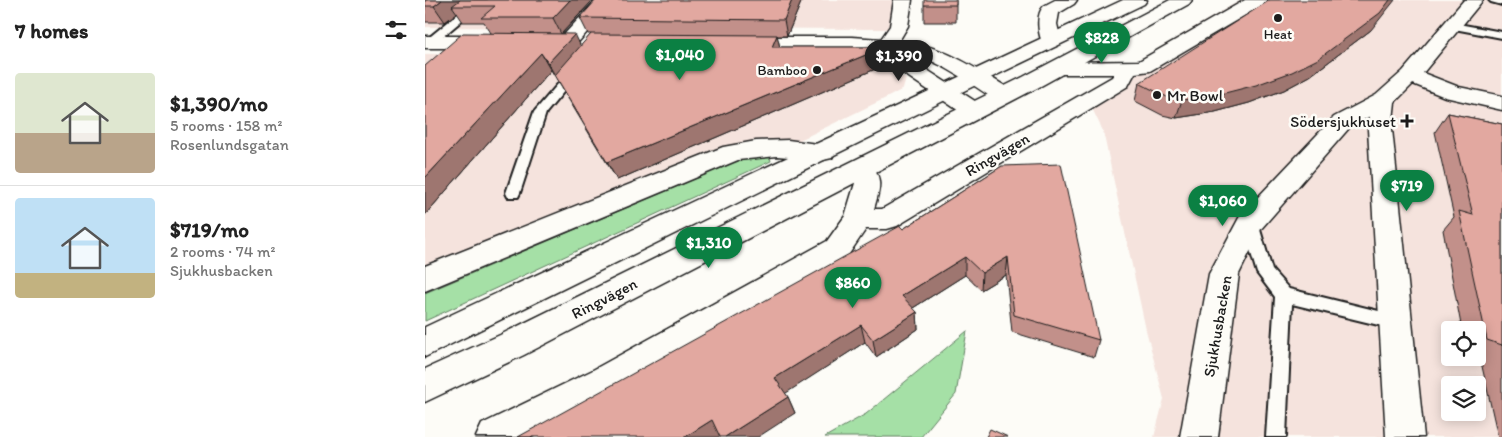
<!DOCTYPE html>
<meta charset="utf-8">
<style>
body{margin:0;font-family:Itim,sans-serif;background:#f2f2f2;color:#222;height:100vh;display:flex;flex-direction:column;font-size:19px;white-space:nowrap}
*{box-sizing:border-box;margin:0}
p{font-size:16px;color:#767676}
.icon{flex:none;width:28px;height:28px;fill:none;stroke:currentColor;stroke-width:2;stroke-linecap:round;stroke-linejoin:round}
.map{position:relative;flex:1;overflow:hidden}
.drawer{display:flex;flex-direction:column;background:#fff;width:425px}
.drawer>*{flex:none}
.buttons{position:absolute;left:1016px;top:321px;display:grid;gap:10px}
.buttons a{display:grid;place-items:center;width:45px;height:45px;border-radius:5px;background:#fff;box-shadow:0 2px 12px #0003;font-size:25px}
.price{position:absolute;translate:-50% -42px;padding:0 11px;border-radius:18px;background:#0b8043;color:#fff;font-size:16px;line-height:32px;filter:drop-shadow(0 1px 2px #0008)}
.price::after{content:'';position:absolute;left:50%;top:30px;width:15px;height:11px;margin-left:-8px;background:inherit;clip-path:polygon(0 0,100% 0,50% 100%)}
.price.selected{background:#222;color:#fff}
ul{padding:0;list-style:none}
li{display:flex;align-items:center;gap:15px;height:125px;padding:0 15px}
li+li{border-top:1px solid #e0e0e0}
li span{display:grid;place-items:center;flex:none;width:140px;height:100px;border-radius:5px;color:#555}
li>.icon{margin-inline-start:auto}
span .icon{width:60px;height:60px;fill:#fffc;stroke-width:1}
li b{font-size:21px}
h2{display:flex;justify-content:space-between;align-items:center;height:60px;padding:0 15px;font-size:21px}
main{display:flex;flex:1;min-height:0}
.map>svg:first-child{display:block}
.built{fill:#f5e3dd;fill-rule:evenodd}
.green{fill:#a5e0a6;stroke:#607e61}
.lines{fill:none;stroke-linecap:round;stroke-linejoin:round}
.lane-casing{stroke:#1c1c1c;stroke-width:4}
.street-casing{stroke:#1c1c1c;stroke-width:3}
.secondary-casing{stroke:#1c1c1c;stroke-width:3}
.lane{fill:#fdfcf7;fill-rule:evenodd}
.street{fill:#fdfcf7;fill-rule:evenodd}
.secondary{fill:#fdfcf7;fill-rule:evenodd}
.wall{fill:#c2908a;stroke:#1c1c1c}
.shaded-wall{fill:#9e7670;stroke:#1c1c1c}
.building{fill:#e2a8a0;stroke:#1c1c1c}
.poi-dot{fill:#1c1c1c;stroke:#fdfcf7;stroke-width:2}
.labels{text-anchor:middle;stroke-width:5;stroke-linejoin:round;paint-order:stroke}
.far-poi-label{font-size:14px;fill:#1c1c1c;stroke:#fdfcf7}
.poi-label{font-size:16px;fill:#1c1c1c;stroke:#fdfcf7;text-anchor:start}
.street-label{font-size:16px;fill:#1c1c1c;stroke:#fdfcf7}
</style>
<main>
<section class="drawer">
<h2>7 homes<svg class="icon" aria-label="filters" viewBox="0 0 24 24"><path d="M4 7h16M4 17h16"/><circle cx="9" cy="7" r="2"/><circle cx="15" cy="17" r="2"/></svg></h2>
<ul>
<li><span style="background:linear-gradient(#dfe7d0 60%,#b9a48a 0)"><svg class="icon" aria-label="home" viewBox="0 0 24 24"><path d="M3 11l9-7 9 7M6 9v11h12V9"/></svg></span><div><b>$1,390/mo</b><p>5 rooms · 158 m²</p><p>Rosenlundsgatan</p></div></li>
<li><span style="background:linear-gradient(#bfe0f5 75%,#c2b280 0)"><svg class="icon" aria-label="home" viewBox="0 0 24 24"><path d="M3 11l9-7 9 7M6 9v11h12V9"/></svg></span><div><b>$719/mo</b><p>2 rooms · 74 m²</p><p>Sjukhusbacken</p></div></li>
</ul>
</section>
<div class="map">
<svg width="1077" height="437" viewBox="0 0 1077 437">
<rect width="100%" height="100%" fill="#fdfcf7"/>
<filter id="ink" filterUnits="userSpaceOnUse"><feTurbulence type="fractalNoise" baseFrequency=".02" numOctaves="2"/><feDisplacementMap in="SourceGraphic" scale="10" xChannelSelector="R" yChannelSelector="G"/><feConvolveMatrix kernelMatrix="1 2 1 2 8 2 1 2 1" color-interpolation-filters="sRGB"/></filter>
<g filter="url(#ink)">
<!-- built -->
<path class="built" d="M 0,0 L 475,0 L 467,29 L 0,27 Z
M 816,0 L 1077,0 L 1077,437 L 729,437 L 739,399 L 721,330 L 678,131 L 659,92 ZM 1025,330 L 1052,330 L 1052,358 L 1025,358 ZM 1025,385 L 1052,385 L 1052,412 L 1025,412 Z
M 0,54 L 429,58 L 451,62 L 467,69 L 481,79 L 478,89 L 463,97 L 344,155 L 319,158 L 0,293 Z"/>
<!-- green -->
<path class="green" d="M 344,155 L 346,161 L 0,321 L 0,293 L 319,158 Z
M 542,331 L 531,394 L 496,437 L 400,437 L 441,414 Z"/>
<g class="lines">
<defs>
<path id="lane" d="M 50,0 L 61,0 L 9,44 L 1,44 L 1,40 Z
M 1064,0 L 1077,0 L 1077,5 L 1066,2 Z
M 1028,23 L 1077,32 L 1077,38 L 1024,28 L 1023,26 Z
M 149,69 L 155,72 L 121,113 L 95,193 L 93,197 L 83,197 L 81,193 L 109,112 L 145,70 Z
M 825,218 L 830,219 L 833,223 L 847,270 L 864,289 L 970,315 L 976,317 L 979,322 L 976,327 L 970,329 L 867,304 L 861,437 L 841,437 L 850,297 L 832,273 L 817,223 L 820,219 Z"/>
<path id="street" d="M 171,0 L 190,0 L 150,46 L 143,48 L 136,46 L 133,42 L 136,38 Z
M 469,0 L 487,0 L 483,26 L 474,41 C 517,44 551,69 587,90 L 590,95 L 587,100 L 579,102 L 571,100 C 542,82 511,56 476,53 L 556,105 L 559,110 L 556,115 L 548,117 L 540,115 L 463,63 L 454,51 L 427,49 L 316,49 L 309,47 L 306,43 L 309,39 L 316,37 L 427,37 L 456,39 L 465,26 Z
M 630,0 L 652,0 L 649,4 L 634,13 L 632,24 L 636,41 L 633,45 L 626,47 L 619,45 C 613,37 610,14 619,6 C 622,4 626,2 630,0 Z
M 820,0 L 842,0 L 839,4 L 725,71 L 710,73 L 703,86 L 472,226 L 462,229 L 441,229 L 422,257 L 190,393 L 107,437 L 51,437 L 57,424 L 166,371 L 402,241 L 420,216 L 430,183 L 424,168 L 428,162 L 437,160 L 446,162 C 458,181 455,188 449,209 L 457,209 L 687,77 L 689,74 L 634,74 L 627,72 L 624,68 L 627,64 L 634,62 L 714,61 Z
M 1039,0 L 1058,0 L 998,73 L 1034,87 L 1077,96 L 1077,110 L 1020,97 L 988,84 L 970,102 L 967,129 L 999,437 L 961,437 L 943,129 L 945,116 L 925,127 L 836,229 L 814,274 L 793,437 L 755,437 L 784,274 L 815,216 L 909,117 L 951,95 L 978,71 Z
M 0,36 L 65,36 L 72,38 L 75,42 L 72,46 L 65,48 L 0,48 Z
M 363,140 L 407,146 L 410,152 L 407,158 L 398,160 L 352,156 L 313,160 L 0,291 L 0,266 L 298,147 L 331,141 Z"/>
<path id="secondary" d="M 698,0 L 722,0 L 719,4 L 557,82 L 0,357 L 0,327 Z
M 745,0 L 767,0 L 764,4 L 614,87 L 99,355 L 0,402 L 0,369 L 75,335 L 598,77 Z"/>
</defs>
<!-- lane casing -->
<use href="#lane" class="lane-casing"/>
<!-- street casing -->
<use href="#street" class="street-casing"/>
<!-- secondary casing -->
<use href="#secondary" class="secondary-casing"/>
<!-- lane -->
<use href="#lane" class="lane"/>
<!-- street -->
<use href="#street" class="street"/>
<!-- secondary -->
<use href="#secondary" class="secondary"/>
</g>
<!-- wall -->
<path class="wall" d="M 0,0 L 168,0 L 137,34 L 156,46 L 166,34 L 163,34 L 155,18 L 377,0 L 362,36 L 352,36 L 355,47 L 460,47 L 462,64 L 192,180 L 126,70 L 0,215 L 0,66 L 66,33 L 59,22 L 38,22 L 32,13 L 20,22 L 0,22 Z
M 531,0 L 531,22 L 499,22 L 499,5 Z
M 946,30 L 885,76 L 859,90 L 824,103 L 790,112 L 751,118 L 737,115 L 710,101 L 714,83 Z
M 1023,113 L 1077,124 L 1077,437 L 1073,437 L 1056,362 L 1042,358 L 1052,358 L 1052,330 L 1037,330 L 1018,230 L 1029,217 L 1010,132 Z
M 577,166 L 674,340 L 669,357 L 587,332 L 581,275 L 556,290 L 540,275 L 488,308 L 492,312 L 493,329 L 451,357 L 440,342 L 360,393 L 363,397 L 370,413 L 295,437 L 478,229 Z"/>
<!-- shaded-wall -->
<path class="shaded-wall" d="M 17,0 L 47,0 L 27,6 L 32,13 L 20,22 L 9,6 Z
M 145,0 L 168,0 L 136,34 L 128,18 Z
M 367,0 L 377,0 L 362,36 L 359,20 Z
M 965,0 L 970,0 L 946,30 L 885,76 L 859,90 L 824,103 L 790,112 L 751,118 L 757,100 Z
M 150,34 L 158,51 L 133,81 L 123,63 Z
M 352,35 L 356,52 L 347,47 Z
M 460,47 L 462,64 L 192,180 L 182,162 Z
M 116,53 L 126,70 L 0,215 L 0,178 Z
M 540,257 L 540,275 L 480,313 L 477,296 Z
M 583,257 L 581,275 L 556,290 L 557,273 Z
M 492,312 L 493,329 L 451,357 L 448,340 Z
M 436,325 L 440,342 L 358,395 L 350,378 Z
M 363,397 L 370,413 L 333,437 L 300,437 Z
M 287,420 L 297,436 L 295,437 L 260,437 Z"/>
<!-- building -->
<path class="building" d="M 0,0 L 17,0 L 9,6 L 0,6 Z
M 35,0 L 145,0 L 128,18 L 56,18 L 70,6 L 27,6 Z
M 171,0 L 367,0 L 359,20 L 155,18 Z
M 499,0 L 531,0 L 531,5 L 499,5 Z
M 845,0 L 965,0 L 955,13 L 893,59 L 867,72 L 831,85 L 796,94 L 757,100 L 742,97 L 714,83 Z
M 38,33 L 150,34 L 123,63 L 116,53 L 0,178 L 0,66 Z
M 166,34 L 352,35 L 347,47 L 460,47 L 182,162 L 130,75 Z
M 1023,113 L 1077,124 L 1077,346 L 1077,345 L 1062,340 L 1034,211 L 1048,215 Z
M 636,164 L 674,340 L 589,315 L 583,257 L 557,273 L 540,257 L 477,296 L 492,312 L 448,340 L 436,325 L 350,378 L 363,397 L 300,437 L 295,437 L 287,420 L 260,437 L 93,437 L 475,226 L 478,229 L 577,166 Z
M 565,429 L 583,437 L 561,437 Z"/>
</g>
<!-- markers -->
<g class="poi-dot">
<circle cx="853" cy="18" r="5"/>
<circle cx="392" cy="70" r="5"/>
<circle cx="732" cy="95" r="5"/>
<path d="M979.5 113.5h5v5h5v5h-5v5h-5v-5h-5v-5h5z"/>
</g>
<g class="labels">
<!-- far-poi labels -->
<g class="far-poi-label">
<text x="853" y="39">Heat</text>
<text x="382" y="75" text-anchor="end">Bamboo</text>
</g>
<!-- poi labels -->
<g class="poi-label">
<text x="742" y="101">Mr Bowl</text>
<text x="971" y="127" text-anchor="end">Södersjukhuset</text>
</g>
<!-- street labels -->
<g class="street-label">
<text transform="translate(572 154) rotate(-30)" y="6">Ringvägen</text>
<text transform="translate(179 298) rotate(-27)" y="6">Ringvägen</text>
<text transform="translate(792 326) rotate(-80)" y="6">Sjukhusbacken</text>
</g>
</g>
</svg>
<div class="buttons">
<a><svg class="icon" aria-label="locate" viewBox="0 0 24 24"><circle cx="12" cy="12" r="6"/><path d="M12 2v4M12 18v4M2 12h4M18 12h4"/></svg></a>
<a><svg class="icon" aria-label="layers" viewBox="0 0 24 24"><path d="M12 4l9 5-9 5-9-5zM3 14l9 5 9-5"/></svg></a>
</div>
<b class="price" style="left:677px;top:64px">$828</b>
<b class="price" style="left:255px;top:81px">$1,040</b>
<b class="price selected" style="left:474px;top:82px">$1,390</b>
<b class="price" style="left:982px;top:212px">$719</b>
<b class="price" style="left:798px;top:227px">$1,060</b>
<b class="price" style="left:284px;top:269px">$1,310</b>
<b class="price" style="left:428px;top:309px">$860</b>
</div>
</main>
